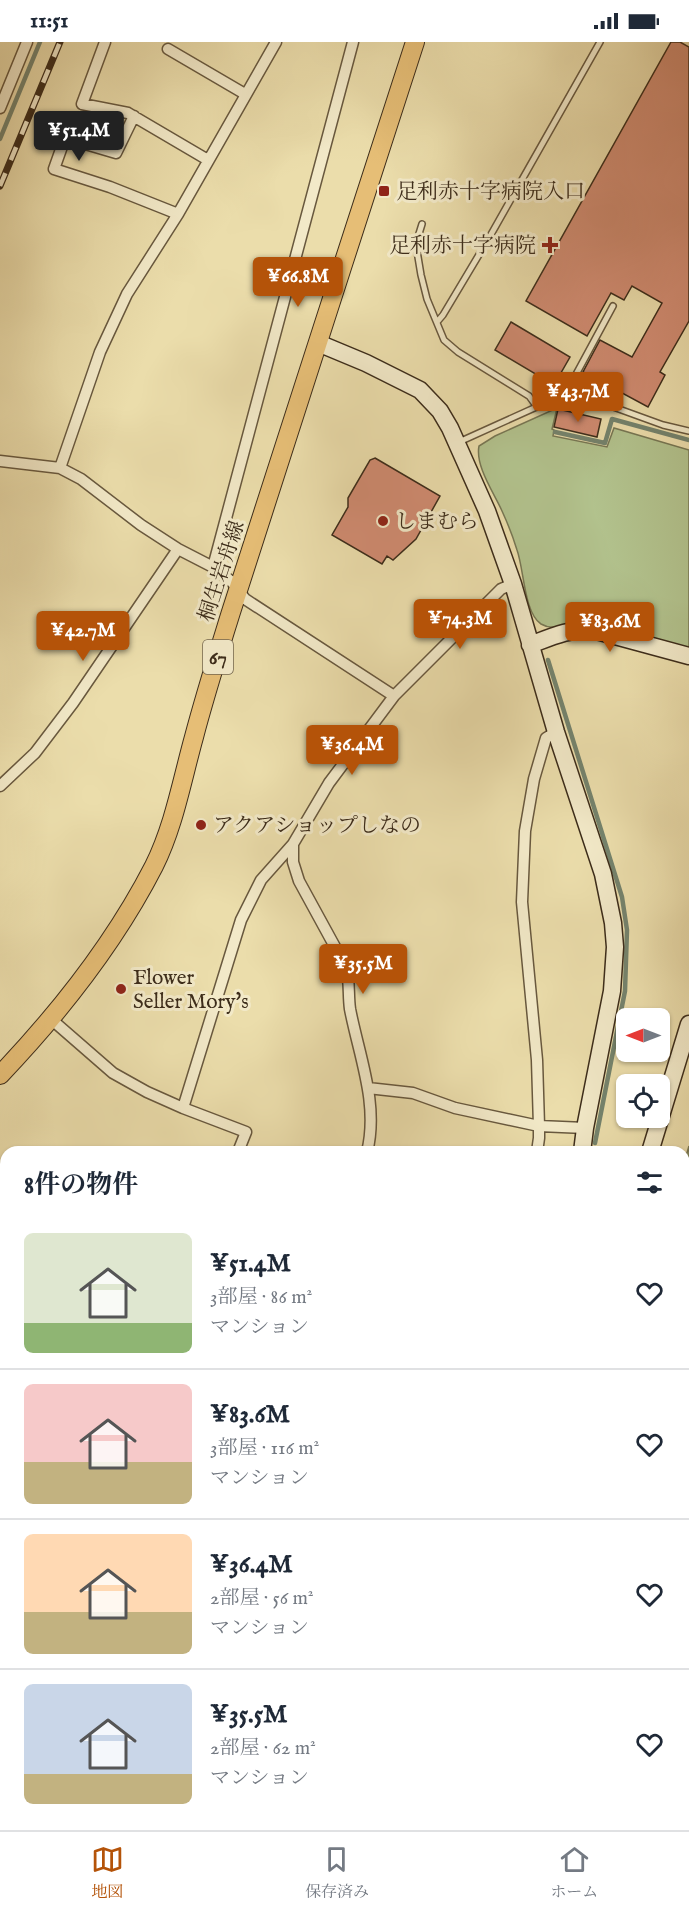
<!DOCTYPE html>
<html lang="ja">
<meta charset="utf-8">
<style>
body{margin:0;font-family:"IM FELL English","Noto Serif JP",serif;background:#f2f2f3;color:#1f2937;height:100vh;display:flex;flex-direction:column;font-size:22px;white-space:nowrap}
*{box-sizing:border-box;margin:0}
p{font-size:20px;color:#747a83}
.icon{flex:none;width:33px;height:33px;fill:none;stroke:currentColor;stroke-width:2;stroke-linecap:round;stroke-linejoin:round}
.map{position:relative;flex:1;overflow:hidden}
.drawer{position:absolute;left:0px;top:1104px;width:690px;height:684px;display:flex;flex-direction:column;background:#fff;border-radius:18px 18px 0 0;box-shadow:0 2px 4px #0004}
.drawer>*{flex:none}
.needle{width:39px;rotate:270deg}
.fabs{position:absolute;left:616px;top:966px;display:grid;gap:12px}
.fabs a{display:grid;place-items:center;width:54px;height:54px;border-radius:9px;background:#fff;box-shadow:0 2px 4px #0004;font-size:30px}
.price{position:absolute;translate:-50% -51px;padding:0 14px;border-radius:6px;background:#b45309;color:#fff;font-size:20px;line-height:39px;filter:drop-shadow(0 2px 3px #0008)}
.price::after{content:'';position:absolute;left:50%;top:36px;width:18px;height:14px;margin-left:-9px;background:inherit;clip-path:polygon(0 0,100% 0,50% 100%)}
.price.on{background:#222;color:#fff}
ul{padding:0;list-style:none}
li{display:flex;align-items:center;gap:18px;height:150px;padding:0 24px}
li+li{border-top:2px solid #e0e1e3}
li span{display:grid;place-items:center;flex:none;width:168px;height:120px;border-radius:9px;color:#555}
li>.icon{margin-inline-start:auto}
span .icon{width:72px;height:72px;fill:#fffc;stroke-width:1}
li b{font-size:26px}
h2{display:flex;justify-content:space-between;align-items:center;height:72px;padding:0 24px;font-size:26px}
.status{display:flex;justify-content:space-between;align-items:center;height:42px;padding:0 30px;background:#fff;direction:ltr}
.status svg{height:16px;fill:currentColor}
.tabs{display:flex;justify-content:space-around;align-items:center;height:84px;border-top:2px solid #e0e1e3;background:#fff;font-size:16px;color:#747a83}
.tabs a{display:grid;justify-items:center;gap:3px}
.tabs .on{color:#b45309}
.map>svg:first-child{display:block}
.green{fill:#b2c28d;stroke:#777754;stroke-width:1.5}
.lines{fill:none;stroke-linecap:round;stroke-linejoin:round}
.stream{stroke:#74836d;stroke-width:4.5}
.building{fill:#d08b71;stroke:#3c2c1a;stroke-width:1.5}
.lane-casing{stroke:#68583e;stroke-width:8}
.street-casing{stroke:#68583e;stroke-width:13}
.secondary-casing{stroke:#3c2c1a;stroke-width:19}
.primary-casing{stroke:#3c2c1a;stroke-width:20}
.highway-casing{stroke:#3c2c1a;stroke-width:23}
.lane{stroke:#f2e9c8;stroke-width:5}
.street{stroke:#f2e9c8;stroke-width:10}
.secondary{stroke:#f2e9c8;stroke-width:16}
.primary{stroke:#e6be76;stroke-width:18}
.highway{stroke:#e6be76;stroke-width:21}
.rail-casing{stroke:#3c2c1a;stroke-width:7}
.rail{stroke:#f2e9c8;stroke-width:4.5;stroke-dasharray:14;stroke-linecap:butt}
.poi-dot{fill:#8f2418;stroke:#f2e9c8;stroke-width:2}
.labels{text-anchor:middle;stroke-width:6;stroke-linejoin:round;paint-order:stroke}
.shield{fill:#f2e9c8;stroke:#73654e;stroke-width:1.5}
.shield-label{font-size:20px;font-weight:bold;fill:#3c2c1a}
.poi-label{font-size:21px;fill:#3c2c1a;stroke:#f2e9c8;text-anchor:start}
.street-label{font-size:21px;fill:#3c2c1a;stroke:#f2e9c8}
</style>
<div class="status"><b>11:51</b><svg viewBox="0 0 49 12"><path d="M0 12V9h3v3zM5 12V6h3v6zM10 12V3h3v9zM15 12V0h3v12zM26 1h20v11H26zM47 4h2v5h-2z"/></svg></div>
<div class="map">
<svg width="689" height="1788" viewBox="0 0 689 1788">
<rect width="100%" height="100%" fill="#ebddab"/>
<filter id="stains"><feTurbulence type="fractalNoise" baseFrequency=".00333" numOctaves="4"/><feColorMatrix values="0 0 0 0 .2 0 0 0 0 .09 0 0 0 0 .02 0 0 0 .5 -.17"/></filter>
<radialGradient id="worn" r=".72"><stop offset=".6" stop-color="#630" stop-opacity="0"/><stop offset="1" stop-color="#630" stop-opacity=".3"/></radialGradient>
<!-- green -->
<path class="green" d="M 557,366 L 552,387 L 554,388 L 553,394 L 607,405 L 614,386 L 689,408 L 689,606 L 586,581 C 582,581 577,580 573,581 C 561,583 553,589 541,582 C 524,571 524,527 517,508 C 513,495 508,482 502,469 C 494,451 475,424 479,404 L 495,394 Z
M 689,1104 L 689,1278 L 684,1295 L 684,1121 Z
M 437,1782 L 464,1782 L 462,1788 L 435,1788 Z"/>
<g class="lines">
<!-- stream -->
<path class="stream" d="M 0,97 L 40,0
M 555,390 L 605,401 L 612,377 L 689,398
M 548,618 L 622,855 L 627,888 L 625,949 L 595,1101
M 0,1656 L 6,1653
M 395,1788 L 397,1782"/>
</g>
<!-- building -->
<path class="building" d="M 671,0 L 680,0 L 689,5 L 689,279 L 660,330 L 665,333 L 648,365 L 583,330 L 600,298 L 632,315 L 662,261 L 632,244 L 624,258 L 611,251 L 587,294 L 526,259 Z
M 511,280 L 570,315 L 554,343 L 495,308 Z
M 558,367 L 601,377 L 597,395 L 554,385 Z
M 375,416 L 440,454 L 416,497 L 393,518 L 387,514 L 382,522 L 332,493 L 348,465 L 348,456 L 370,418 Z"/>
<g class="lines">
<defs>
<path id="lane" d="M 422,182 L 418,195 L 417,209 L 421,233 L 427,257 L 444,298 L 458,310 L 529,354 L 537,365
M 437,280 L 443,273 L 489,196 L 600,0
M 571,352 L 573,338 L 613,264
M 459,400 L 563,353 L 583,354 L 663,383 L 689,389
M 303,1782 L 306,1788"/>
<path id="street" d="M 105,0 L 82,62 L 128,71 L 208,118
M 168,7 L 245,52
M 0,66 L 27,0
M 134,74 L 116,111 L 65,96 L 54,127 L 110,145 L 178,172
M 0,419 L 60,426 L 81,437 L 141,483 L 178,507 L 213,525 L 232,540 L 245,557 L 394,654
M 60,426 L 100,310 L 127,252 L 178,172 L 276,0
M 213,525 L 353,0
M 0,744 L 35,711 L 73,661 L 178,507
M 293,802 L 293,820 L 299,839 L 346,925 C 350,939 348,953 350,967 C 359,1014 379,1062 367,1110
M 51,977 L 113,1031 L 147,1050 L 183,1066 L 246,1090 L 238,1110
M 368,1046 L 413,1051 L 455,1066 L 539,1084 L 537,1018 L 522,860 L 525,789 L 534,737 L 546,696 L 556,690
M 183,1066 L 241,878 L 261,838 L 293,802 L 329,741 L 394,654 L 501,547 L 513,542
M 537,1110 L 539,1096 L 539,1084 L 585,1086
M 0,1309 L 6,1309
M 0,1636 L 6,1633
M 0,1714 L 6,1719
M 79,1782 L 86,1788"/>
<path id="secondary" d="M 318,301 L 366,321 L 420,348 L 440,369 L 450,386 L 487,469 L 513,542 L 556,690 L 603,832 L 613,881 L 615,905 L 612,949 L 585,1086 L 582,1110
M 530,603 C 551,595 570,586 593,588 L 689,614
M 650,1110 L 689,982
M 407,1788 L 409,1782"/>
<path id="primary" d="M 0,1033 C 60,970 114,902 154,824 C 174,784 182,738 194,695 C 205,653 218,612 231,570 C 291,380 354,190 415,0"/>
<path id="highway" d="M 0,1734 L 6,1740
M 0,1766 L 6,1771
M 19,1782 L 26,1788
M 56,1782 L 63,1788"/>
</defs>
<!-- lane casing -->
<use href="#lane" class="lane-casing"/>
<!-- street casing -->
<use href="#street" class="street-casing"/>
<!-- secondary casing -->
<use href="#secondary" class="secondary-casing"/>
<!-- primary casing -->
<use href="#primary" class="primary-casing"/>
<!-- highway casing -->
<use href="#highway" class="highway-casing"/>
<!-- lane -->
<use href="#lane" class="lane"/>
<!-- street -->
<use href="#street" class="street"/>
<!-- secondary -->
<use href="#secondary" class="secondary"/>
<!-- primary -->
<use href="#primary" class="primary"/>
<!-- highway -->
<use href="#highway" class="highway"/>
<defs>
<path id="rail" d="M 0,144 L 60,0"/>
</defs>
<!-- rail casing -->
<use href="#rail" class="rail-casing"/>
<!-- rail -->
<use href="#rail" class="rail"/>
</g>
<!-- markers -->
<g class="poi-dot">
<rect x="378" y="143" width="12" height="12" rx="3"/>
<path d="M547 194h6v6h6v6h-6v6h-6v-6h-6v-6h6z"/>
<circle cx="383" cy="479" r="6"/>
<circle cx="201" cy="783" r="6"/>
<circle cx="121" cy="947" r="6"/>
</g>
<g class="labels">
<!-- shield labels -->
<rect class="shield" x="203" y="598" width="30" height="34" rx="4.5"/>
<g class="shield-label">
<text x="218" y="622">67</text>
</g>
<!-- poi labels -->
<g class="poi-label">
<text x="396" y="156">足利赤十字病院入口</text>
<text x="536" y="210" text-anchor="end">足利赤十字病院</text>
<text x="395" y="486">しまむら</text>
<text x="213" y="790">アクアショップしなの</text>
<text x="133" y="942">Flower<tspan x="133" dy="24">Seller Mory's</tspan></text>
</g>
<!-- street labels -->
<g class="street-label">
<text transform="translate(221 529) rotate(-72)" y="7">桐生岩舟線</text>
</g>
</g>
<rect width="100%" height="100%" filter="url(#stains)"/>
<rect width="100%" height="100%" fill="url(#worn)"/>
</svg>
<div class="fabs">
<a><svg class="needle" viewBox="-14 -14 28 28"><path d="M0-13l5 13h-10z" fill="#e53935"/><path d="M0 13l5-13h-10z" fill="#747a83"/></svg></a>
<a><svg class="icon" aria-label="locate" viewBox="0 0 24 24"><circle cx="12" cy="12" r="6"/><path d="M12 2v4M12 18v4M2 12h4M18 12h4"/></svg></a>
</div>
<b class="price on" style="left:79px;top:120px">¥51.4M</b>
<b class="price" style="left:298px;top:266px">¥66.8M</b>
<b class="price" style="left:578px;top:381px">¥43.7M</b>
<b class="price" style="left:460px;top:608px">¥74.3M</b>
<b class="price" style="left:610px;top:611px">¥83.6M</b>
<b class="price" style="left:83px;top:620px">¥42.7M</b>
<b class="price" style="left:352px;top:734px">¥36.4M</b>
<b class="price" style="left:363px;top:953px">¥35.5M</b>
<section class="drawer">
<h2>8件の物件<svg class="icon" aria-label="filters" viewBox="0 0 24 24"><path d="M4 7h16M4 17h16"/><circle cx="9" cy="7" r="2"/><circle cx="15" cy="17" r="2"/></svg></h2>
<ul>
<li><span style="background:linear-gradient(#dfe7d0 75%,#8fb573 0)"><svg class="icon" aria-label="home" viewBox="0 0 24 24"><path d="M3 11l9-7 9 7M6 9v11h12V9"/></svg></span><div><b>¥51.4M</b><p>3部屋 · 86 m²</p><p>マンション</p></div><svg class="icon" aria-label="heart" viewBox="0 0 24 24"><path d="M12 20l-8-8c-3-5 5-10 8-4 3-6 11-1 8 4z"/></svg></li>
<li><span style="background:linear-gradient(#f6c9c9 65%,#c2b280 0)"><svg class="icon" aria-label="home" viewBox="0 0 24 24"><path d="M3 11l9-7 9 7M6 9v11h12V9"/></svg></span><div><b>¥83.6M</b><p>3部屋 · 116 m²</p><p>マンション</p></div><svg class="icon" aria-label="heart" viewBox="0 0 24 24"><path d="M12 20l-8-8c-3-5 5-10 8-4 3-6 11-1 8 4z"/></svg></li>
<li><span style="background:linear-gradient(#ffd9b3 65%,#c2b280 0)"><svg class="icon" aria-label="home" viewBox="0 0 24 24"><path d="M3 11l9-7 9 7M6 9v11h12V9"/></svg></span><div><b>¥36.4M</b><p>2部屋 · 56 m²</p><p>マンション</p></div><svg class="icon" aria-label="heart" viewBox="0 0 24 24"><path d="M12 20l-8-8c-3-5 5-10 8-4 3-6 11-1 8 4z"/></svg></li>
<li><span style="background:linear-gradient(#c9d6e8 75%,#c2b280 0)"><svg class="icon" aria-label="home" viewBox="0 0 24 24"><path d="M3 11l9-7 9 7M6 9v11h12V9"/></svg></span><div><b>¥35.5M</b><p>2部屋 · 62 m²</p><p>マンション</p></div><svg class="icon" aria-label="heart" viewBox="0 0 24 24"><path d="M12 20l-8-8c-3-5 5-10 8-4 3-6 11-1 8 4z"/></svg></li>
</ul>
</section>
</div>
<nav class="tabs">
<a class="on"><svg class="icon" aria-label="map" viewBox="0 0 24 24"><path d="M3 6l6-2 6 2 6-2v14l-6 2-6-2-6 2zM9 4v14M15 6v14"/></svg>地図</a>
<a><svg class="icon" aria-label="saved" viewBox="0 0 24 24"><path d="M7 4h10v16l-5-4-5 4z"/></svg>保存済み</a>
<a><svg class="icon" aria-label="home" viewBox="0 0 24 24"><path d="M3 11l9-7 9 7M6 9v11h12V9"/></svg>ホーム</a>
</nav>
